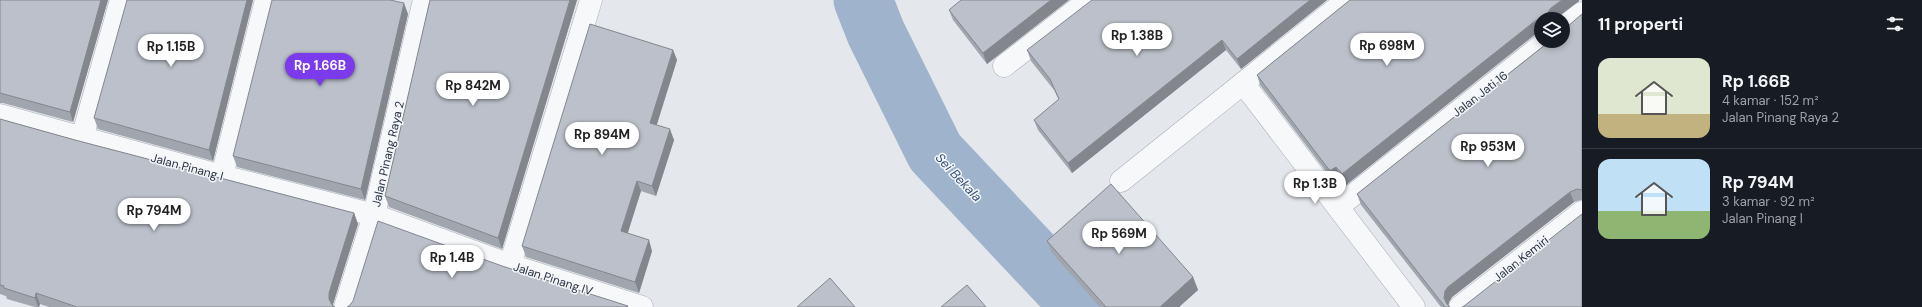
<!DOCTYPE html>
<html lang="id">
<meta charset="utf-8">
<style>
body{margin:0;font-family:"DM Sans",sans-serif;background:#242831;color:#f1f3f6;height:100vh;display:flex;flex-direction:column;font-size:15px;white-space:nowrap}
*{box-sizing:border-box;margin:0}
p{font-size:13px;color:#9ea1a6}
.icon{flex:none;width:22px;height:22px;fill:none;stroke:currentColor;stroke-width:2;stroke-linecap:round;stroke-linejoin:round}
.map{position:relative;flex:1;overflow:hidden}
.drawer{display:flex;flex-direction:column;background:#171b24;width:340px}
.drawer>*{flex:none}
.fabs{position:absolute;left:1534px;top:12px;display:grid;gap:8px}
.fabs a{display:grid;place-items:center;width:36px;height:36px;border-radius:50%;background:#171b24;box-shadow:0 2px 6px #0003;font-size:20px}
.price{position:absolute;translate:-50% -34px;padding:0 9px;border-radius:14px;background:#fff;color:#222;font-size:13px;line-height:26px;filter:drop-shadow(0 1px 2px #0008)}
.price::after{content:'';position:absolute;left:50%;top:24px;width:12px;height:9px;margin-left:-6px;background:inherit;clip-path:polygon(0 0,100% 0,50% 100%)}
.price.selected{background:#7c3aed;color:#fff}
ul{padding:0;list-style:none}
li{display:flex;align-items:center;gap:12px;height:100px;padding:0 16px}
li+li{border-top:1px solid #363941}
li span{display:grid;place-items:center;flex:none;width:112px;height:80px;border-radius:12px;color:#555}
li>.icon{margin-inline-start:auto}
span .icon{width:48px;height:48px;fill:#fffc;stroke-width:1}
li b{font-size:17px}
h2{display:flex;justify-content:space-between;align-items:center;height:48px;padding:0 16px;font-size:17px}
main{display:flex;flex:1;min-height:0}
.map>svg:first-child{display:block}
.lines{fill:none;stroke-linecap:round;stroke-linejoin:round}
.river{stroke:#9fb4cc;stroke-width:59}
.minor-casing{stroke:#a9aeb7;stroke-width:23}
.minor{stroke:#f7f8fa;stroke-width:22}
.wall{fill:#a1a5ae}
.shaded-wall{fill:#83868d}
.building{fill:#bbc0ca;stroke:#83868d}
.labels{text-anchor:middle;stroke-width:3;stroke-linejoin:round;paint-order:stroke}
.street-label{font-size:12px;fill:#2b3445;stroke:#f4f6f9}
.water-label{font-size:13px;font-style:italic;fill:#34527a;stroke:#f4f6f9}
</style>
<main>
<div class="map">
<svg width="1582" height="307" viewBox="0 0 1582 307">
<rect width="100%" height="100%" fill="#e4e7ec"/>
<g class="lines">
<!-- river -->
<path class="river" d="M 863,0 L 876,33 L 935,152 L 1081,307"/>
<defs>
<path id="minor" d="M 1563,28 L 1582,13
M 1004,66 L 1089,0
M 1243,83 L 1414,307
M 0,115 L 222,176 L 374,215 L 510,265 L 642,307
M 82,138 L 121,0
M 222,176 L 266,0
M 1121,181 L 1347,0
M 1338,207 L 1547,41
M 510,265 L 591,0
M 345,307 L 374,215 L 424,0
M 1460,307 L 1582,212"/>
</defs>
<!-- minor casing -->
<use href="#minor" class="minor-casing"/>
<!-- minor -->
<use href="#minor" class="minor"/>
</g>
<!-- wall -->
<path class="wall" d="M 0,0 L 108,0 L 73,122 L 3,103 L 0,103 Z
M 253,0 L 213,161 L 98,129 L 94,118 Z
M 430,0 L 577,0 L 502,249 L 389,207 L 385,196 Z
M 1069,0 L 987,64 L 953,20 L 949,10 Z
M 1327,0 L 1241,69 L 1226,50 L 1072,173 L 1038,130 L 1034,120 L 1059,100 L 1054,90 L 1031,61 L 1027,50 Z
M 1350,0 L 1579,0 L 1579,1 L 1555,19 L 1541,19 L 1541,30 L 1346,185 L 1340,177 L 1334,182 L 1260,85 L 1257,75 Z
M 408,14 L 365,200 L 237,167 L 233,156 Z
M 1582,14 L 1582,200 L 1581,200 L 1574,202 L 1452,297 L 1449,302 L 1448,305 L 1450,307 L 1441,307 L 1361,205 L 1357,194 L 1567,27 Z
M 673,50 L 677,60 L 656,125 L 674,140 L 656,196 L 641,191 L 627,233 L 652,251 L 639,293 L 526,257 L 522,246 Z
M 0,119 L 75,140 L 354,213 L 358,224 L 333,304 L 333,305 L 335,307 L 49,307 L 40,304 L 39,307 L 35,307 L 7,299 L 6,296 L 0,294 Z
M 1047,241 L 1193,277 L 1198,290 L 1179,307 L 1100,307 L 1052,253 Z"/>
<!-- shaded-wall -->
<path class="shaded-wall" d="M 101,0 L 108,0 L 73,122 L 70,112 Z
M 247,0 L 253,0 L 213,161 L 209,150 Z
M 570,0 L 577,0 L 502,249 L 498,238 Z
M 1051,0 L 1069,0 L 987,64 L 983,53 Z
M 1310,0 L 1327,0 L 1241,69 L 1237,59 Z
M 1562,0 L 1579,0 L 1579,1 L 1555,19 L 1547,19 L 1548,12 L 1551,8 Z
M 404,3 L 408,14 L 365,200 L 361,189 Z
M 1535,21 L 1539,31 L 1346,185 L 1342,174 Z
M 1222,40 L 1226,50 L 1072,173 L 1068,163 Z
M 673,50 L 677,60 L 654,134 L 650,123 Z
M 670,129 L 674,140 L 656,196 L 652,186 Z
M 1336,167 L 1340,177 L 1334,182 L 1330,171 Z
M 637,181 L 641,191 L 625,242 L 621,231 Z
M 1570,192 L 1574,202 L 1452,297 L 1449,302 L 1448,307 L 1444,298 L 1445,291 L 1448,287 Z
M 354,213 L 358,224 L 333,304 L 333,307 L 329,299 L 329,293 Z
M 649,240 L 652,251 L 639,293 L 635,282 Z
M 1193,277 L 1198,290 L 1179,307 L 1160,307 Z
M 36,293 L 40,304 L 39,307 L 38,307 L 35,298 Z"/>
<!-- building -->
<path class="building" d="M 0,0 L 101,0 L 70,112 L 0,93 Z
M 127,0 L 247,0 L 209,150 L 94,118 Z
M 272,0 L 390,0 L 404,3 L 361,189 L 233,156 Z
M 430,0 L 570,0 L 498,238 L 385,196 Z
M 961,0 L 1051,0 L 983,53 L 949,10 Z
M 1092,0 L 1310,0 L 1237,59 L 1222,40 L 1068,163 L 1034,120 L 1059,99 L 1050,79 L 1027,50 Z
M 1350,0 L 1562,0 L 1551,8 L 1548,12 L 1547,19 L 1541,18 L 1535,21 L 1342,174 L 1336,167 L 1330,171 L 1257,75 Z
M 1582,14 L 1582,190 L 1577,189 L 1570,192 L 1448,287 L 1445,291 L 1444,298 L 1447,304 L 1450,307 L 1445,307 L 1357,194 L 1550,41 L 1563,41 L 1563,29 L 1567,27 Z
M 590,24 L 673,50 L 650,123 L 670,129 L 652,186 L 637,181 L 621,231 L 649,240 L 635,282 L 522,246 Z
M 0,119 L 75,140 L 354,213 L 329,293 L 329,299 L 332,305 L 335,307 L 77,307 L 36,293 L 35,298 L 4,288 L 4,286 L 0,285 Z
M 1111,184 L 1193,277 L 1160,307 L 1106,307 L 1047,241 Z
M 1582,214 L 1582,307 L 1462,307 L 1464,306 Z
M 378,221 L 502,266 L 628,306 L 627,307 L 347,307 L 349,306 L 353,301 Z
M 830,278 L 855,307 L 797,307 Z
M 967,285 L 986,307 L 941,307 Z"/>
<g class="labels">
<!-- street labels -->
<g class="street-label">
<text transform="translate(1480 94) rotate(-38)" y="4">Jalan Jati 16</text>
<text transform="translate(388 154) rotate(-77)" y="4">Jalan Pinang Raya 2</text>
<text transform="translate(187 167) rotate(15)" y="4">Jalan Pinang I</text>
<text transform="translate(1521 259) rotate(-38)" y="4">Jalan Kemiri</text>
<text transform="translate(553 279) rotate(18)" y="4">Jalan Pinang IV</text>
</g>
<!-- water labels -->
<g class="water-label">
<text transform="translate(959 177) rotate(47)" y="5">Sei Bekala</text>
</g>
</g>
</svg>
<div class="fabs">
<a><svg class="icon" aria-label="layers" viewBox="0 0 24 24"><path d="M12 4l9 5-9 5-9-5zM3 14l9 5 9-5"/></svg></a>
</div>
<b class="price" style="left:1137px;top:57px">Rp 1.38B</b>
<b class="price" style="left:1387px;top:67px">Rp 698M</b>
<b class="price" style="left:171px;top:68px">Rp 1.15B</b>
<b class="price selected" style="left:320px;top:87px">Rp 1.66B</b>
<b class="price" style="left:473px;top:107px">Rp 842M</b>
<b class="price" style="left:602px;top:156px">Rp 894M</b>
<b class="price" style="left:1488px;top:168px">Rp 953M</b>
<b class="price" style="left:1315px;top:205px">Rp 1.3B</b>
<b class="price" style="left:154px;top:232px">Rp 794M</b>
<b class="price" style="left:1119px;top:255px">Rp 569M</b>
<b class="price" style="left:452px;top:279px">Rp 1.4B</b>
</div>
<section class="drawer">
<h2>11 properti<svg class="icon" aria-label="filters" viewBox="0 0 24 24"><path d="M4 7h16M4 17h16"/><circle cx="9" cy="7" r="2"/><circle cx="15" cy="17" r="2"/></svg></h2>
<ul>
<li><span style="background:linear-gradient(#dfe7d0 70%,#c2b280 0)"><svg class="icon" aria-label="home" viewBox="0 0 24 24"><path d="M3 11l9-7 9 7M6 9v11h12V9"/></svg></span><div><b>Rp 1.66B</b><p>4 kamar · 152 m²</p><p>Jalan Pinang Raya 2</p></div></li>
<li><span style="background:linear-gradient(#bfe0f5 65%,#8fb573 0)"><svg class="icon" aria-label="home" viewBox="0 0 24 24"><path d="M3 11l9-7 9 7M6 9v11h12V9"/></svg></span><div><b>Rp 794M</b><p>3 kamar · 92 m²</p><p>Jalan Pinang I</p></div></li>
</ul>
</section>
</main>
